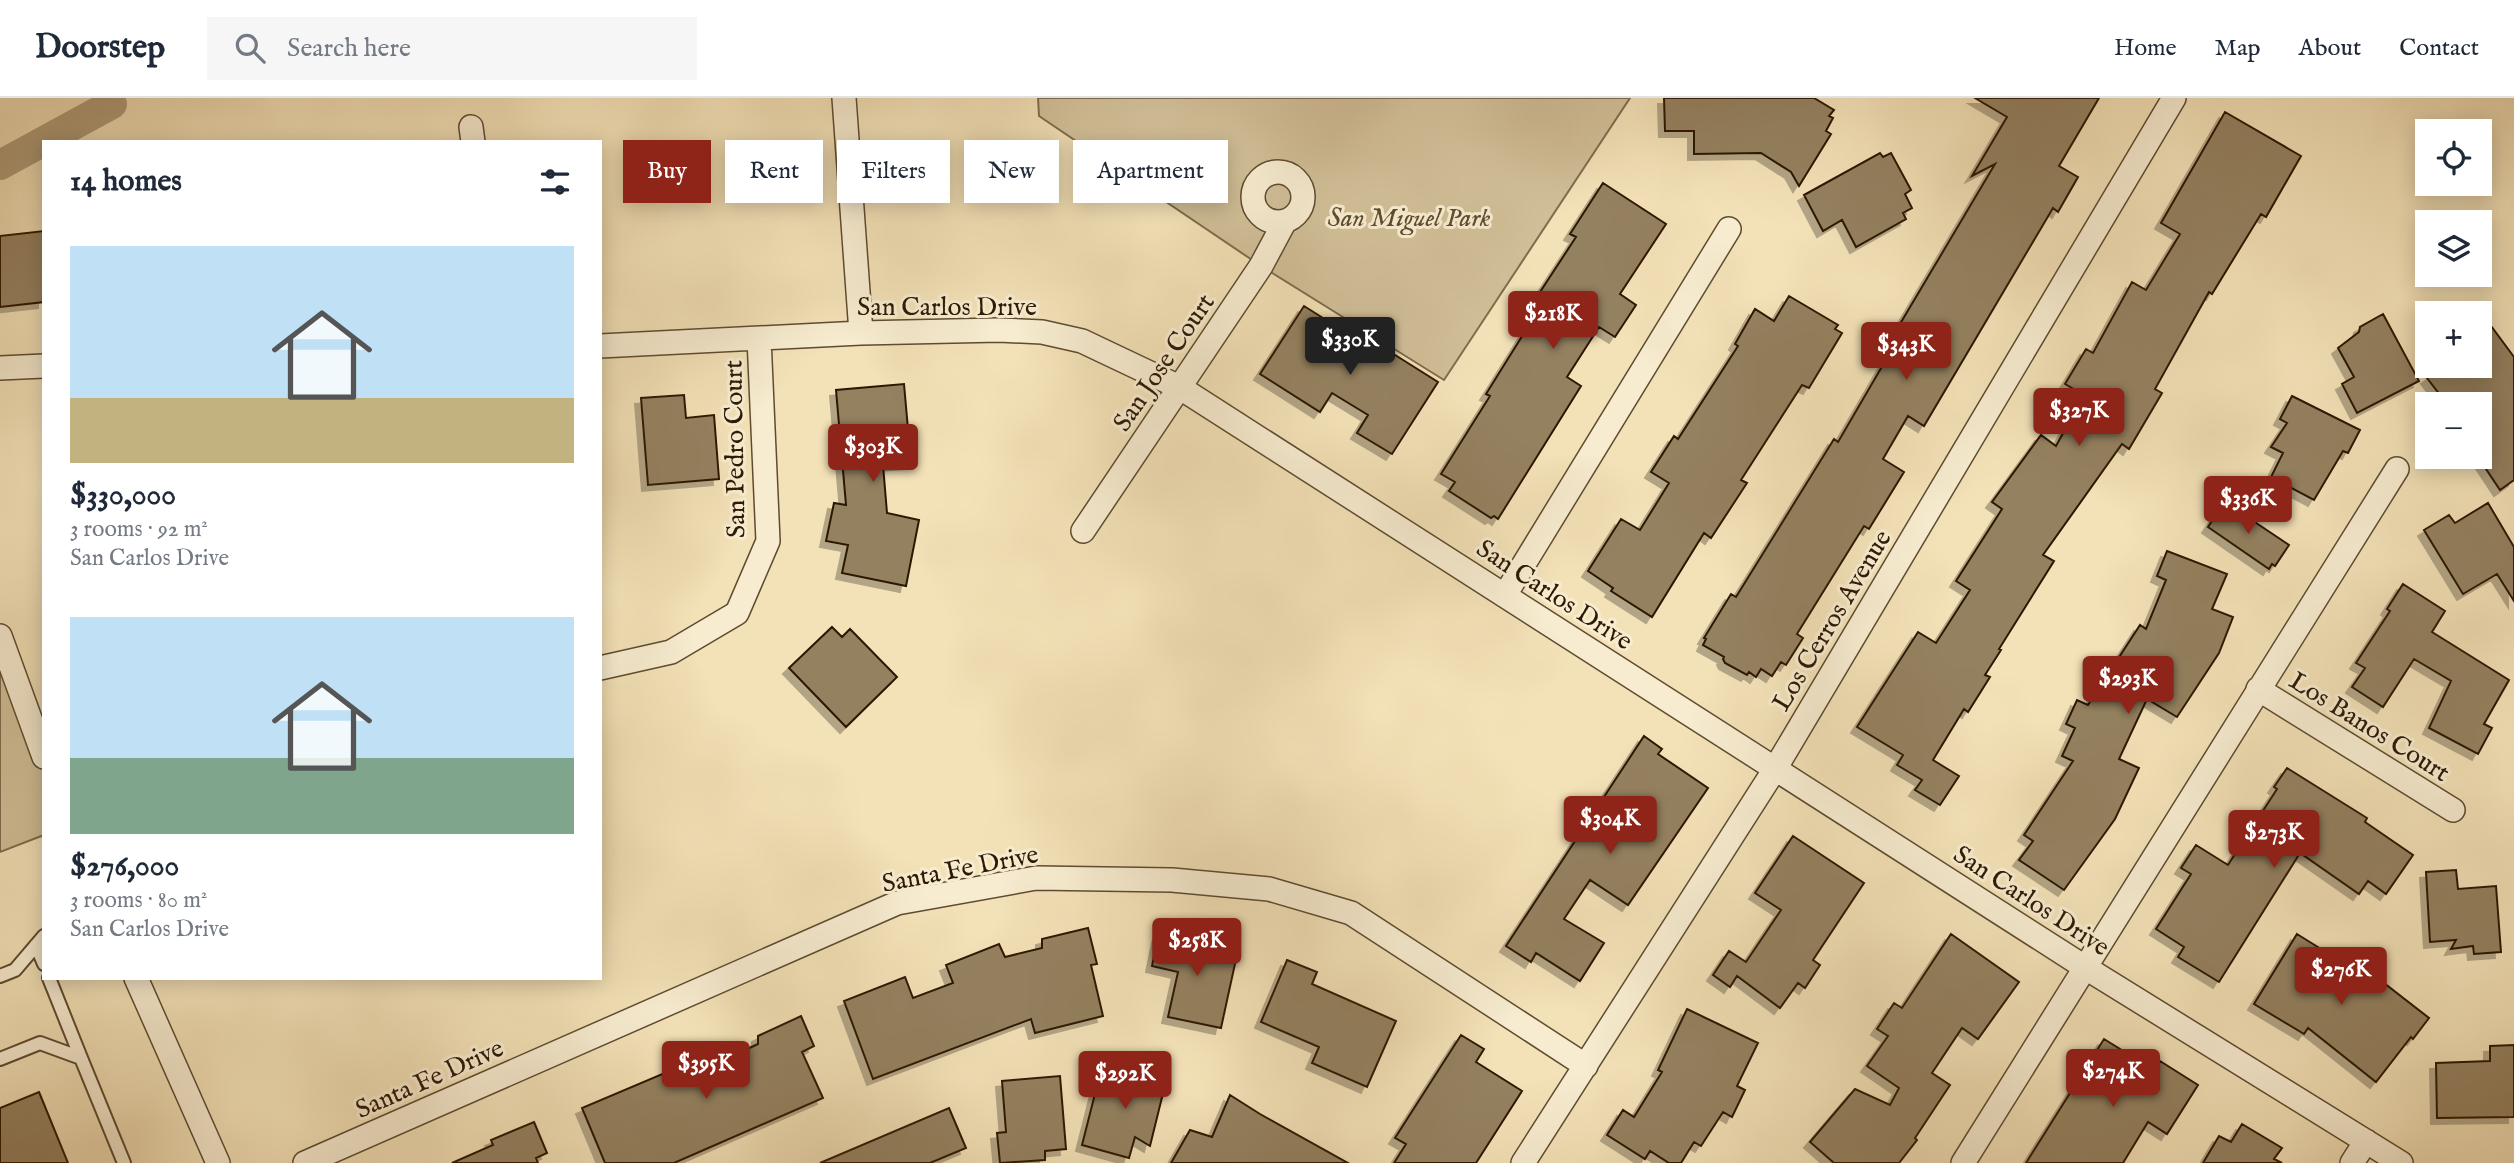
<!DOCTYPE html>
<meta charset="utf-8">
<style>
body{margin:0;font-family:"IM FELL English",serif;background:#f6f6f7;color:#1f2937;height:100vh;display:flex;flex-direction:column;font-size:26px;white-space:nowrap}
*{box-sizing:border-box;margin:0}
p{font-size:23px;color:#747a83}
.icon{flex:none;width:38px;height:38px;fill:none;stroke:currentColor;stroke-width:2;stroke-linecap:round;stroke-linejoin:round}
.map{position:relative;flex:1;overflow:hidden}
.details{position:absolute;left:42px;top:42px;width:560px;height:840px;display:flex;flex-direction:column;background:#fff;border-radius:0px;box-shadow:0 4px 18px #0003}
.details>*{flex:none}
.banner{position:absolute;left:623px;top:42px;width:665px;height:63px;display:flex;gap:14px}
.tools{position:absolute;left:2415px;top:21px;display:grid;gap:14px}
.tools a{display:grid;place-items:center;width:77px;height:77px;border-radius:0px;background:#fff;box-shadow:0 4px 18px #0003;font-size:35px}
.price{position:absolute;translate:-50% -60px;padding:0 16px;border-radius:7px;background:#8f2418;color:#fff;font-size:23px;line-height:46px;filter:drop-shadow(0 2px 4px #0008)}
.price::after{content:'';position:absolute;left:50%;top:42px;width:21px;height:16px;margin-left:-10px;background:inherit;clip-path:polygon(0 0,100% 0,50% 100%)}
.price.selected{background:#222;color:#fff}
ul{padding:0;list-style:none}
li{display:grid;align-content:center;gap:14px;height:371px;padding:0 28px}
li span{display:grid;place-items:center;height:217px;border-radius:0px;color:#555}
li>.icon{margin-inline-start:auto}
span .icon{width:126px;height:126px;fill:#fffc;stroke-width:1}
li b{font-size:30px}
h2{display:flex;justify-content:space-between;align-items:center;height:84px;padding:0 28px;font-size:30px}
.chip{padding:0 24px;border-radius:0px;background:#fff;box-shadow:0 4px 18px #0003;font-size:24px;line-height:63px}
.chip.selected{background:#8f2418;color:#fff}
header{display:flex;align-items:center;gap:42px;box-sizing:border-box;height:98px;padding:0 35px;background:#fff;border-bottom:2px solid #e0e1e3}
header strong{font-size:33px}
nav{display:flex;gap:38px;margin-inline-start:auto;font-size:24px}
.search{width:490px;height:63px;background:#f6f6f7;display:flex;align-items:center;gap:18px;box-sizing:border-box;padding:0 24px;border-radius:0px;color:#747a83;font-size:26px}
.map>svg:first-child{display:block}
.green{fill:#d1bf98;stroke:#7f6c4e;stroke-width:2}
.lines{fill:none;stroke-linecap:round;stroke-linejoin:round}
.canal{stroke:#b09d7a;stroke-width:30}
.building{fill:#948161;stroke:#2d1903;stroke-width:2;filter:url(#shadow)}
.service-casing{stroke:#5e4b30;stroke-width:16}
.minor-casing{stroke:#5e4b30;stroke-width:26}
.service{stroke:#f7ecd0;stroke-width:12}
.minor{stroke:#f7ecd0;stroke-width:23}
.labels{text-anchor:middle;stroke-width:6;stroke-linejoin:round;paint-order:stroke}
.park-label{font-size:26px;font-style:italic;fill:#5e4b30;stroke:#f7ecd0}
.street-label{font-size:26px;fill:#2d1903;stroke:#f7ecd0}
</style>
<header>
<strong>Doorstep</strong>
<div class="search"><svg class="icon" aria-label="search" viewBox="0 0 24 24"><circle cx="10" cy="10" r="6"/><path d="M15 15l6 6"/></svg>Search here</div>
<nav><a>Home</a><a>Map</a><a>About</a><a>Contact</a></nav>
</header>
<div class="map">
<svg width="2514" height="1065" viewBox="0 0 2514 1065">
<defs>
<filter id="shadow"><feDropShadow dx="-6" dy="6" stdDeviation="0" flood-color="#0004"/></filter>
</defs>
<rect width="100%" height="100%" fill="#f3e1b7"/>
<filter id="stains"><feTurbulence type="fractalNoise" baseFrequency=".00286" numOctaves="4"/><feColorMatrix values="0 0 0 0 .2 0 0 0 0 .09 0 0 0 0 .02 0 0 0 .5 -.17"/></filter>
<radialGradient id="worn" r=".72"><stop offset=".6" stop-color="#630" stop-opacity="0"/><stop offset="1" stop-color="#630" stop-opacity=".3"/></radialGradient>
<!-- green -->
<path class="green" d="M 1038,0 L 1630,0 L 1444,282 L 1261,168 L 1039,18 Z
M 0,538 L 44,659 L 44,737 L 0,754 Z"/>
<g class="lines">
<!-- canal -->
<path class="canal" d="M 0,67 L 112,6"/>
</g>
<!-- building -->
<path class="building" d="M 1664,0 L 1814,0 L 1834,12 L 1829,18 L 1833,20 L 1826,33 L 1831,36 L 1799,88 L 1791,74 L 1761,55 L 1694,56 L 1694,33 L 1665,33 Z
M 1975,0 L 2099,0 L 2059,68 L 2078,79 L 2058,114 L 2053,110 L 1924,328 L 1908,318 L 1883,361 L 1904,374 L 1869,431 L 1864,428 L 1797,536 L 1803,540 L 1786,567 L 1781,564 L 1772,578 L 1761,571 L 1756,579 L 1749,574 L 1747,577 L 1725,565 L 1723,561 L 1724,559 L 1703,547 L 1706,541 L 1704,540 L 1731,496 L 1736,499 L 1834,341 L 1838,344 L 1905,229 L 1900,226 L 1995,66 L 1972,78 L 2007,19 Z
M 2225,14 L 2301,58 L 2266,119 L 2261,116 L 2212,196 L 2209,194 L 2155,291 L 2162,295 L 2129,351 L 2122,346 L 2043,457 L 2054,463 L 1999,551 L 2001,552 L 1985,577 L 1990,579 L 1968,614 L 1964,611 L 1933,662 L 1959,678 L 1940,707 L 1915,692 L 1922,682 L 1897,667 L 1903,657 L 1857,629 L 1918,534 L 1936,545 L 1970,492 L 1956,483 L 2002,411 L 1992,404 L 2041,337 L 2056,348 L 2084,297 L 2065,286 L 2086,251 L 2093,255 L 2132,184 L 2146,192 L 2180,136 L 2161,125 Z
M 1880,55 L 1883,59 L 1891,55 L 1911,92 L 1905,96 L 1912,110 L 1903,115 L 1906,121 L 1856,149 L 1842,122 L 1823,133 L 1804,97 Z
M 1603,85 L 1666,126 L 1620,196 L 1636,207 L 1615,239 L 1599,229 L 1567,279 L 1581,288 L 1498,421 L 1494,418 L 1491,420 L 1449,393 L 1455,384 L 1441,376 L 1490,298 L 1486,296 L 1534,219 L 1527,214 L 1576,139 L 1570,136 Z
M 44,133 L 44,204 L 0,209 L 0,138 Z
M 1789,198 L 1838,227 L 1835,231 L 1842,235 L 1809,290 L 1802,287 L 1741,382 L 1747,385 L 1711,440 L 1704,435 L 1652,519 L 1611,493 L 1613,490 L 1588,473 L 1621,421 L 1640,432 L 1669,385 L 1651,374 L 1674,338 L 1678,341 L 1738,248 L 1735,246 L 1755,211 L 1774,223 Z
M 1304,208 L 1380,256 L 1384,250 L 1438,284 L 1392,356 L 1357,335 L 1368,317 L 1332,295 L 1320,314 L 1260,276 Z
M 2480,213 L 2514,259 L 2514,382 L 2500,392 L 2480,362 L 2480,306 L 2447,306 L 2427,280 L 2444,268 L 2480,268 Z
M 2383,216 L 2419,283 L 2357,315 L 2342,286 L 2354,279 L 2338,250 L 2359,234 L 2360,229 Z
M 904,286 L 911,365 L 883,367 L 887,415 L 919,422 L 906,488 L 842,475 L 848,447 L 826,443 L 834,405 L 846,407 L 836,292 Z
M 684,297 L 686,320 L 714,317 L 719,381 L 648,387 L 641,300 Z
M 2292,298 L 2360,332 L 2348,355 L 2343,353 L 2314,402 L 2271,379 L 2283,355 L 2271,349 L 2287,325 L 2280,321 Z
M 2225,404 L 2289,447 L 2275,468 L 2272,466 L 2269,471 L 2208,429 Z
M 2488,405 L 2514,449 L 2514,503 L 2497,476 L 2463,496 L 2424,432 L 2449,417 L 2455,425 Z
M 2167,453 L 2227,476 L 2212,511 L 2233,519 L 2219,555 L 2177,619 L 2147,601 L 2119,661 L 2139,670 L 2115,721 L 2064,792 L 2019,762 L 2033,743 L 2024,737 L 2073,663 L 2062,658 L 2075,630 L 2066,626 L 2077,602 L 2088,607 L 2140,527 L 2146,531 L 2166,482 L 2157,478 Z
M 2403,486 L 2445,513 L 2432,534 L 2509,582 L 2484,626 L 2492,630 L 2478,656 L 2429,630 L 2451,583 L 2414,561 L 2383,609 L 2352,589 L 2365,570 L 2356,565 L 2390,513 L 2387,511 Z
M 832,529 L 842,539 L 850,531 L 897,579 L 846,629 L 789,570 Z
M 1644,638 L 1662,651 L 1658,656 L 1708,690 L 1628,807 L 1590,782 L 1564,821 L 1604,845 L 1580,883 L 1536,855 L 1531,864 L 1506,848 Z
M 2287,670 L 2367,720 L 2365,724 L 2413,757 L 2386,796 L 2368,783 L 2359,796 L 2300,755 L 2219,884 L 2178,859 L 2184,849 L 2156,831 L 2191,776 L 2181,770 L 2196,747 L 2228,767 L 2277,691 L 2274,689 Z
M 1793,738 L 1864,785 L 1813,862 L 1820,867 L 1805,890 L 1798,885 L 1780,910 L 1737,878 L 1730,889 L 1713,877 L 1729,853 L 1746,864 L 1781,812 L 1755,795 Z
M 2456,772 L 2458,791 L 2496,788 L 2501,854 L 2474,856 L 2473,848 L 2451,851 L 2456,842 L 2430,844 L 2426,774 Z
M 1088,830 L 1097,866 L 1091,867 L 1103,918 L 1035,935 L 1031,921 L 873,981 L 844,903 L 905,879 L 913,900 L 953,885 L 946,867 L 999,846 L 1005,859 L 1042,850 L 1042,841 Z
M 1159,835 L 1238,852 L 1221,930 L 1168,919 L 1178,874 L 1152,868 Z
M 1951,836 L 2019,884 L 1978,941 L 1962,930 L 1932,975 L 1950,987 L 1915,1040 L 1917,1042 L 1899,1065 L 1834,1065 L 1810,1044 L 1855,991 L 1890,1007 L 1899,990 L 1867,968 L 1888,938 L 1877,931 L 1894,905 L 1902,910 Z
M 2297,836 L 2377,886 L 2380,882 L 2429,920 L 2413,941 L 2411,939 L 2376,984 L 2308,930 L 2304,936 L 2254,906 Z
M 1287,862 L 1317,874 L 1312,886 L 1396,923 L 1367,989 L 1312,965 L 1319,949 L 1261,924 Z
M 1687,911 L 1758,945 L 1737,988 L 1745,992 L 1732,1019 L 1723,1014 L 1701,1048 L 1694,1044 L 1681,1065 L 1669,1065 L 1650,1053 L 1645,1061 L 1607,1037 L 1623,1012 L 1634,1019 L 1662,974 L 1658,972 Z
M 801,918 L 814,948 L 802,954 L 823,1000 L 674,1065 L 605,1065 L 582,1010 L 712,955 L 717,965 L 758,946 L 758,938 Z
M 1461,937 L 1484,951 L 1476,964 L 1522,993 L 1476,1065 L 1394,1065 L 1406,1046 L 1395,1040 Z
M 2104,941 L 2154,972 L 2160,963 L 2198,987 L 2167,1036 L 2148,1024 L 2123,1065 L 2026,1065 Z
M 2514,947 L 2514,1019 L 2437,1020 L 2436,965 L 2490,963 L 2490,948 Z
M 1142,968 L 1168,975 L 1150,1048 L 1135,1039 L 1129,1060 L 1082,1047 L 1101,972 L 1139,982 Z
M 1060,978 L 1066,1051 L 1045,1053 L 1045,1062 L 1000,1065 L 997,1035 L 1006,1034 L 1002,983 Z
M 39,994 L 68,1065 L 0,1065 L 0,1010 Z
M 1230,997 L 1260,1016 L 1348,1065 L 1171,1065 L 1190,1032 L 1212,1039 Z
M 949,1010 L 966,1050 L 930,1065 L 820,1065 Z
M 534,1024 L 547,1055 L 536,1060 L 538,1065 L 452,1065 L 493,1047 L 491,1042 Z
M 2242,1026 L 2282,1050 L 2274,1061 L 2282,1065 L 2203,1065 L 2219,1038 L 2231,1044 Z"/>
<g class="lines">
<defs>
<path id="service" d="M 36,847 L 44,866
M 0,878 L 15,872 L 44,838
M 49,880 L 81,960
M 0,961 L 40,945 L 81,960 L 124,1065"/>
<path id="minor" d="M 844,0 L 861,235
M 471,29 L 473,44
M1253 99a25 25 0 1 1 50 0a25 25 0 1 1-50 0Z
M 600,248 L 861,235 L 999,232 L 1042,234 L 1082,243 L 1179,289 L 2086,870 L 2401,1065
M 0,270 L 44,268
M 1083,433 L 1261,168 L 1285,123
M 1505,497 L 1729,131
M 0,538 L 44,659
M 600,570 L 671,554 L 737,515 L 768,443 L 759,240
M 2258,591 L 2453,712
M 136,880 L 218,1065
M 305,1065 L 897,805 L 1036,780 L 1172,782 L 1269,791 L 1351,815 L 1586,968
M 1523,1065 L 1775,671 L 2174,0
M 1963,1065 L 2397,371
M 2352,1065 L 2366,1043"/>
</defs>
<!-- service casing -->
<use href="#service" class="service-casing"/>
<!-- minor casing -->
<use href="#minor" class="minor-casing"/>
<!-- service -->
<use href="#service" class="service"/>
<!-- minor -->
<use href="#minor" class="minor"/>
</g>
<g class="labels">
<!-- park labels -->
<g class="park-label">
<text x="1409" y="128">San Miguel Park</text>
</g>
<!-- street labels -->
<g class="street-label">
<text x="947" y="217">San Carlos Drive</text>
<text transform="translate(1163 264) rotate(-56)" y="9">San Jose Court</text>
<text transform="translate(734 351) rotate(-91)" y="9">San Pedro Court</text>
<text transform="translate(1555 496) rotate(33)" y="9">San Carlos Drive</text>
<text transform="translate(1831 522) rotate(-59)" y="9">Los Cerros Avenue</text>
<text transform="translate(2370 628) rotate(32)" y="9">Los Banos Court</text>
<text transform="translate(960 770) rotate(-11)" y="9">Santa Fe Drive</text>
<text transform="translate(2032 802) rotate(33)" y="9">San Carlos Drive</text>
<text transform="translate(429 980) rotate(-24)" y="9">Santa Fe Drive</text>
</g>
</g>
<rect width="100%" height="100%" filter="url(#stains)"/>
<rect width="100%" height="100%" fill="url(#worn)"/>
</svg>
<div class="tools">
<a><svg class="icon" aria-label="locate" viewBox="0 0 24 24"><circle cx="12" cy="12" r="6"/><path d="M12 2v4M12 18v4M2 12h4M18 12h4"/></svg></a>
<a><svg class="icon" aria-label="layers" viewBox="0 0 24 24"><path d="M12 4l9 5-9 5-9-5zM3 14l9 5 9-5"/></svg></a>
<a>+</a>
<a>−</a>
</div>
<b class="price" style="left:1553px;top:253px">$218K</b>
<b class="price selected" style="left:1350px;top:279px">$330K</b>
<b class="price" style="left:1906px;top:284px">$343K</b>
<b class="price" style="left:2079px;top:350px">$327K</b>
<b class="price" style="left:873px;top:386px">$303K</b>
<b class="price" style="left:2248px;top:438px">$336K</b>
<b class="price" style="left:2128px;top:618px">$293K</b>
<b class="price" style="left:1610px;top:758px">$304K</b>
<b class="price" style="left:2274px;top:772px">$273K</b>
<b class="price" style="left:1197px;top:880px">$258K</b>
<b class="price" style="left:2341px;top:909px">$276K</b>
<b class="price" style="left:706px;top:1003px">$395K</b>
<b class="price" style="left:2113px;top:1011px">$274K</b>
<b class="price" style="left:1125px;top:1013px">$292K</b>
<div class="banner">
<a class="chip selected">Buy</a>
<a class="chip">Rent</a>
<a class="chip">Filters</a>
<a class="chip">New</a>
<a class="chip">Apartment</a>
</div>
<section class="details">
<h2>14 homes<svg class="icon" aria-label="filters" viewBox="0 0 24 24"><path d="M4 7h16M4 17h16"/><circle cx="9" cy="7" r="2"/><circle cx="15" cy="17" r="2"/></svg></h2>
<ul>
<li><span style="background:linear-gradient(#bfe0f5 70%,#c2b280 0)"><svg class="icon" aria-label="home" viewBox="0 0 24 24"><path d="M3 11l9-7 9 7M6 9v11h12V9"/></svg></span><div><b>$330,000</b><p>3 rooms · 92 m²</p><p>San Carlos Drive</p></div></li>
<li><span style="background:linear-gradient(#bfe0f5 65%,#7fa58c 0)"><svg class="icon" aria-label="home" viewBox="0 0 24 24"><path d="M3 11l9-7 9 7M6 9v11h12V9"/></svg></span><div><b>$276,000</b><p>3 rooms · 80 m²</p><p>San Carlos Drive</p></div></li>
</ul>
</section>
</div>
